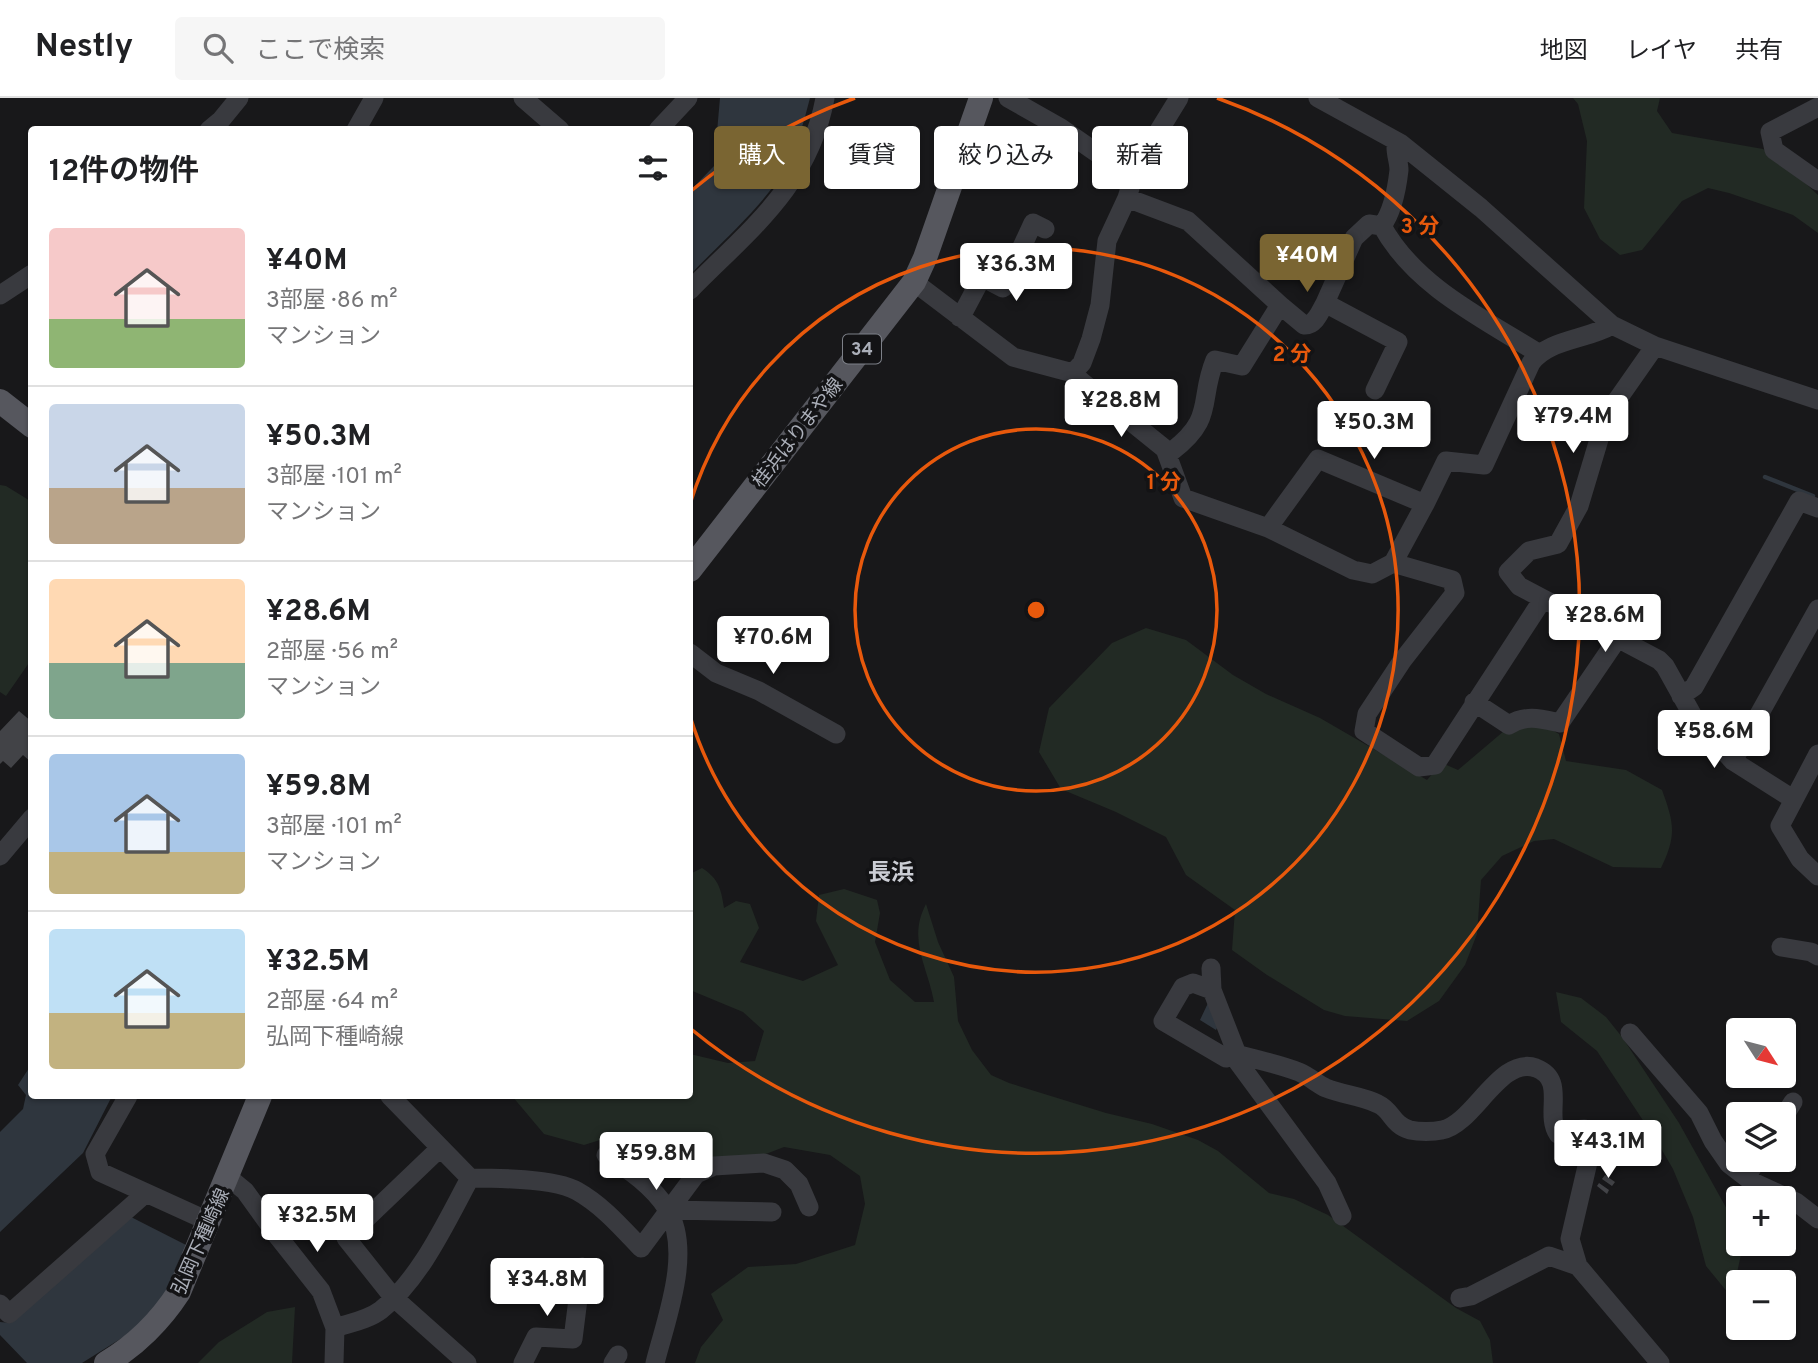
<!DOCTYPE html>
<html lang="ja">
<meta charset="utf-8">
<style>
body{margin:0;font-family:Overpass,"Noto Sans JP",sans-serif;background:#f6f6f6;color:#202124;height:100vh;display:flex;flex-direction:column;font-size:26px;white-space:nowrap}
*{box-sizing:border-box;margin:0}
p{font-size:23px;color:#757577}
.icon{flex:none;width:38px;height:38px;fill:none;stroke:currentColor;stroke-width:2;stroke-linecap:round;stroke-linejoin:round}
.map{position:relative;flex:1;overflow:hidden}
.panel{position:absolute;left:28px;top:28px;width:665px;height:973px;display:flex;flex-direction:column;background:#fff;border-radius:7px;box-shadow:0 2px 5px #0004}
.panel>*{flex:none}
.guide{position:absolute;left:714px;top:28px;width:665px;height:63px;display:flex;gap:14px}
.needle{width:46px;rotate:126deg}
.fabs{position:absolute;left:1726px;top:920px;display:grid;gap:14px}
.fabs a{display:grid;place-items:center;width:70px;height:70px;border-radius:7px;background:#fff;box-shadow:0 2px 5px #0004;font-size:35px}
.price{position:absolute;translate:-50% -60px;padding:0 16px;border-radius:7px;background:#fff;color:#222;font-size:23px;line-height:46px;filter:drop-shadow(0 2px 4px #0008)}
.price::after{content:'';position:absolute;left:50%;top:42px;width:21px;height:16px;margin-left:-10px;background:inherit;clip-path:polygon(0 0,100% 0,50% 100%)}
.price.current{background:#7a6532;color:#fff}
ul{padding:0;list-style:none}
li{display:flex;align-items:center;gap:21px;height:175px;padding:0 21px}
li+li{border-top:2px solid #e0e0e0}
li span{display:grid;place-items:center;flex:none;width:196px;height:140px;border-radius:7px;color:#555}
li>.icon{margin-inline-start:auto}
span .icon{width:84px;height:84px;fill:#fffc;stroke-width:1}
li b{font-size:30px}
h2{display:flex;justify-content:space-between;align-items:center;height:84px;padding:0 21px;font-size:30px}
.tag{padding:0 24px;border-radius:7px;background:#fff;box-shadow:0 2px 5px #0004;font-size:24px;line-height:63px}
.tag.current{background:#7a6532;color:#fff}
header{display:flex;align-items:center;gap:42px;box-sizing:border-box;height:98px;padding:0 35px;background:#fff;border-bottom:2px solid #e0e0e0}
header strong{font-size:33px}
nav{display:flex;gap:38px;margin-inline-start:auto;font-size:24px}
.search{width:490px;height:63px;background:#f6f6f6;display:flex;align-items:center;gap:18px;box-sizing:border-box;padding:0 24px;border-radius:7px;color:#757577;font-size:26px}
.map>svg:first-child{display:block}
.green{fill:#222a24}
.water{fill:#2f363e}
.lines{fill:none;stroke-linecap:round;stroke-linejoin:round}
.stream{stroke:#2f363e;stroke-width:4.5}
.building{fill:#424347}
.minor{stroke:#393a3f;stroke-width:19}
.major{stroke:#56575e;stroke-width:24}
.ring{fill:none;stroke:#e8590c;stroke-width:3.5}
.labels{text-anchor:middle;stroke-width:7;stroke-linejoin:round;paint-order:stroke}
.shield{fill:#131315;stroke:#7d8088;stroke-width:2}
.shield-label{font-size:18px;font-weight:bold;fill:#abafb9}
.street-label{font-size:19px;fill:#abafb9;stroke:#131315}
.quarter-label{font-size:23px;font-weight:bold;fill:#ccced5;stroke:#131315}
.centre{fill:#e8590c;stroke:#131315;stroke-width:3.5}
.ring-label{font-size:21px;text-anchor:middle;font-weight:bold;fill:#e8590c;stroke:#131315;stroke-width:7;stroke-linejoin:round;paint-order:stroke}
</style>
<header>
<strong>Nestly</strong>
<div class="search"><svg class="icon" aria-label="search" viewBox="0 0 24 24"><circle cx="10" cy="10" r="6"/><path d="M15 15l6 6"/></svg>ここで検索</div>
<nav><a>地図</a><a>レイヤ</a><a>共有</a></nav>
</header>
<div class="map">
<svg width="1818" height="1265" viewBox="0 0 1818 1265">
<rect width="100%" height="100%" fill="#18181a"/>
<!-- green -->
<path class="green" d="M 1573,0 L 1660,0 L 1657,13 L 1672,35 L 1763,51 L 1787,68 L 1818,97 L 1818,135 L 1793,117 L 1729,95 L 1708,90 L 1682,103 L 1642,152 L 1620,157 L 1600,141 L 1584,110 L 1587,43 L 1578,6 Z
M 0,387 L 6,388 L 32,404 L 31,562 L 6,598 L 0,594 Z
M 1146,530 L 1186,542 L 1233,577 L 1266,596 L 1320,620 L 1427,682 L 1442,665 L 1458,672 L 1504,633 L 1543,627 L 1559,636 L 1566,663 L 1626,672 L 1662,692 C 1674,725 1677,737 1661,770 L 1613,769 L 1554,741 L 1534,743 L 1502,758 L 1481,782 L 1477,836 L 1465,867 L 1439,903 L 1407,923 L 1345,918 L 1324,912 L 1267,877 L 1232,852 L 1235,812 L 1186,777 L 1166,739 L 1116,714 L 1061,691 L 1039,654 L 1049,610 L 1112,545 Z
M 702,770 C 719,781 721,791 724,810 L 736,803 L 750,806 L 759,830 L 740,864 L 803,883 L 838,867 L 816,823 L 819,797 L 844,791 L 877,802 L 880,815 L 875,844 L 890,882 L 915,904 L 934,904 C 928,869 907,842 926,806 L 938,844 L 954,879 L 958,923 L 972,952 L 991,977 L 1009,985 L 1106,1015 L 1152,1026 L 1198,1042 L 1218,1053 L 1269,1095 L 1294,1101 L 1328,1117 L 1456,1210 L 1480,1223 L 1490,1242 L 1493,1265 L 695,1265 L 701,1249 L 723,1222 L 711,1196 L 748,1169 L 796,1166 L 855,1147 L 865,1106 L 860,1078 L 830,1057 L 784,1049 L 743,1065 L 697,1067 L 662,1041 L 626,1034 L 584,1047 L 544,1036 L 512,998 L 690,998 L 690,956 L 728,965 L 755,963 L 764,933 L 743,914 L 690,892 L 690,776 Z
M 1556,894 L 1581,900 L 1606,919 L 1622,939 L 1679,1025 L 1738,1131 L 1738,1146 L 1743,1147 L 1737,1175 L 1742,1185 L 1738,1185 L 1738,1207 L 1706,1168 L 1693,1119 L 1673,1071 L 1656,1042 L 1597,953 L 1561,924 Z
M 295,1209 L 292,1265 L 198,1265 L 219,1244 L 267,1214 Z"/>
<!-- water -->
<path class="water" d="M 720,0 L 810,0 C 804,23 798,46 787,67 C 768,104 719,146 690,177 L 690,93 L 714,68 Z
M 1208,905 L 1218,928 L 1216,932 L 1200,922 Z
M 31,967 L 32,998 L 112,998 L 83,1055 L 0,1134 L 0,1034 L 23,1011 L 26,997 L 18,987 Z
M 131,1119 L 188,1148 L 160,1208 L 125,1238 L 82,1265 L 27,1265 L 0,1237 L 0,1224 L 11,1225 Z"/>
<g class="lines">
<!-- stream -->
<path class="stream" d="M 1765,379 L 1813,398"/>
</g>
<!-- building -->
<path class="building" d="M 19,613 L 32,624 L 32,665 L 23,657 L 11,670 L 3,663 L 0,666 L 0,633 Z
M 1605,1077 L 1615,1084 L 1612,1088 L 1602,1081 Z
M 1599,1085 L 1609,1092 L 1607,1096 L 1597,1088 Z"/>
<g class="lines">
<!-- minor -->
<path class="minor" d="M 523,0 L 560,32
M 1008,0 L 1061,30 L 1107,62 L 1136,70
M 1318,0 L 1400,45 L 1481,110 L 1612,227 L 1655,248 L 1818,302
M 1818,9 L 1770,34 L 1774,52 L 1818,83
M 209,32 L 221,22 L 239,0
M 356,32 L 374,0
M 658,32 L 688,0
M 1400,45 L 1396,50 C 1396,57 1399,65 1399,72 C 1397,90 1392,114 1382,128 C 1415,188 1482,220 1538,255
M 1127,100 L 1188,123 L 1280,207
M 914,184 L 1013,259 L 1073,275 L 1082,284 L 1165,351 L 1183,400 L 1268,430 L 1353,472 L 1372,476 L 1393,465 L 1452,482 L 1455,495 L 1402,563 L 1367,616 L 1364,633 L 1419,669 L 1435,667 L 1543,501
M 690,192 C 749,132 809,88 825,0
M 0,197 L 32,176
M 959,219 L 964,213 L 982,179 L 1003,190 L 1033,125 L 1045,131
M 1655,248 L 1606,318 L 1579,408 L 1558,446 L 1529,453 L 1508,474 L 1519,488 L 1659,562 L 1665,568 L 1694,620 L 1733,663 L 1793,701
M 1073,275 L 1082,265 L 1091,241 L 1100,207 L 1107,143 L 1127,100 L 1136,70 L 1179,0
M 1375,292 L 1398,244 L 1325,205 L 1354,140 L 1369,126 L 1382,128
M 1165,351 L 1171,354 C 1216,320 1198,303 1215,262 L 1242,268 L 1280,207 L 1304,227 C 1315,228 1320,214 1325,205
M 1425,406 L 1446,363 L 1484,367 L 1531,265 C 1548,241 1587,242 1612,227
M 1268,430 L 1318,361 L 1425,406 L 1393,465
M 690,555 L 716,575 L 759,593 L 836,636
M 1681,598 L 1694,589 L 1799,403 L 1818,410
M 1474,604 L 1509,627 C 1526,616 1542,621 1560,625 L 1618,540
M 1818,656 L 1780,728 L 1800,761 L 1818,778
M 1733,663 L 1818,511
M 0,758 L 32,720
M 1781,849 L 1811,854 L 1818,858
M 1211,870 L 1212,892 L 1237,956 C 1257,962 1279,966 1299,974 C 1309,978 1317,986 1326,990 C 1343,997 1362,998 1378,1006 C 1393,1013 1391,1026 1410,1032 C 1419,1034 1433,1034 1442,1032 C 1474,1026 1500,957 1536,970 C 1567,982 1544,1015 1558,1036 C 1567,1037 1574,1031 1584,1031 L 1592,1047 L 1570,1141 L 1578,1168
M 1212,892 L 1193,885 L 1183,889 L 1163,923 L 1226,960 L 1237,956 L 1238,964 L 1327,1085 L 1342,1118
M 1630,935 L 1699,1015 L 1713,1043 L 1729,1066 L 1751,1083 L 1796,1104 L 1818,1121
M 128,998 L 95,1056 L 100,1074 L 210,1124
M 390,998 L 470,1080 C 496,1080 554,1080 577,1093 C 602,1107 621,1129 641,1150 L 696,1076 L 714,1068 L 764,1065 L 785,1072 L 799,1086 L 809,1109
M 1783,1020 L 1793,1004
M 439,1051 L 346,1140 L 393,1199 L 467,1265
M 606,1057 C 628,1071 654,1089 667,1111 C 693,1153 666,1221 655,1265
M 228,1079 L 245,1093 L 276,1136 L 321,1193 L 335,1230 L 334,1265
M 1746,1079 L 1757,1062
M 668,1112 L 772,1114
M 1460,1200 L 1471,1198 L 1549,1158 L 1578,1168 L 1660,1265
M 0,1206 L 9,1216 L 146,1095
M 335,1230 C 350,1225 368,1222 381,1212 C 421,1180 446,1124 470,1080
M 523,1265 L 536,1239 L 573,1241 L 582,1169
M 613,1265 L 618,1257"/>
<!-- major -->
<path class="major" d="M 0,303 L 32,328
M 690,472 L 914,184 L 925,160 L 981,0
M 106,1265 C 135,1248 161,1222 179,1194 L 260,998"/>
</g>
<!-- distance rings -->
<g class="ring">
<circle cx="1036" cy="512" r="181"/>
<path d="M690 406A362 362 0 1 1 690 618"/>
<path d="M691 93A543 543 0 0 1 855 0M1217 0A543 543 0 1 1 691 931"/>
</g>
<g class="labels">
<!-- shield labels -->
<rect class="shield" x="843" y="236.5" width="38" height="29" rx="5"/>
<g class="shield-label">
<text x="862" y="257">34</text>
</g>
<!-- street labels -->
<g class="street-label">
<text transform="translate(797 334) rotate(-52)" y="7">桂浜はりまや線</text>
<text transform="translate(200 1143) rotate(-66)" y="7">弘岡下種崎線</text>
</g>
<!-- quarter labels -->
<g class="quarter-label">
<text x="891" y="782">長浜</text>
</g>
</g>
<circle cx="1036" cy="512" r="10" class="centre"/>
<g class="ring-label">
<text x="1420" y="135">3 分</text>
<text x="1292" y="263">2 分</text>
<text x="1164" y="391">1 分</text>
</g>
</svg>
<div class="fabs">
<a><svg class="needle" viewBox="-14 -14 28 28"><path d="M0-13l5 13h-10z" fill="#e53935"/><path d="M0 13l5-13h-10z" fill="#757577"/></svg></a>
<a><svg class="icon" aria-label="layers" viewBox="0 0 24 24"><path d="M12 4l9 5-9 5-9-5zM3 14l9 5 9-5"/></svg></a>
<a>+</a>
<a>−</a>
</div>
<b class="price current" style="left:1307px;top:196px">¥40M</b>
<b class="price" style="left:1016px;top:205px">¥36.3M</b>
<b class="price" style="left:1121px;top:341px">¥28.8M</b>
<b class="price" style="left:1573px;top:357px">¥79.4M</b>
<b class="price" style="left:1374px;top:363px">¥50.3M</b>
<b class="price" style="left:1605px;top:556px">¥28.6M</b>
<b class="price" style="left:773px;top:578px">¥70.6M</b>
<b class="price" style="left:1714px;top:672px">¥58.6M</b>
<b class="price" style="left:1608px;top:1082px">¥43.1M</b>
<b class="price" style="left:656px;top:1094px">¥59.8M</b>
<b class="price" style="left:317px;top:1156px">¥32.5M</b>
<b class="price" style="left:547px;top:1220px">¥34.8M</b>
<div class="guide">
<a class="tag current">購入</a>
<a class="tag">賃貸</a>
<a class="tag">絞り込み</a>
<a class="tag">新着</a>
</div>
<section class="panel">
<h2>12件の物件<svg class="icon" aria-label="filters" viewBox="0 0 24 24"><path d="M4 7h16M4 17h16"/><circle cx="9" cy="7" r="2"/><circle cx="15" cy="17" r="2"/></svg></h2>
<ul>
<li><span style="background:linear-gradient(#f6c9c9 65%,#8fb573 0)"><svg class="icon" aria-label="home" viewBox="0 0 24 24"><path d="M3 11l9-7 9 7M6 9v11h12V9"/></svg></span><div><b>¥40M</b><p>3部屋 · 86 m²</p><p>マンション</p></div></li>
<li><span style="background:linear-gradient(#c9d6e8 60%,#b9a48a 0)"><svg class="icon" aria-label="home" viewBox="0 0 24 24"><path d="M3 11l9-7 9 7M6 9v11h12V9"/></svg></span><div><b>¥50.3M</b><p>3部屋 · 101 m²</p><p>マンション</p></div></li>
<li><span style="background:linear-gradient(#ffd9b3 60%,#7fa58c 0)"><svg class="icon" aria-label="home" viewBox="0 0 24 24"><path d="M3 11l9-7 9 7M6 9v11h12V9"/></svg></span><div><b>¥28.6M</b><p>2部屋 · 56 m²</p><p>マンション</p></div></li>
<li><span style="background:linear-gradient(#a9c7e8 70%,#c2b280 0)"><svg class="icon" aria-label="home" viewBox="0 0 24 24"><path d="M3 11l9-7 9 7M6 9v11h12V9"/></svg></span><div><b>¥59.8M</b><p>3部屋 · 101 m²</p><p>マンション</p></div></li>
<li><span style="background:linear-gradient(#bfe0f5 60%,#c2b280 0)"><svg class="icon" aria-label="home" viewBox="0 0 24 24"><path d="M3 11l9-7 9 7M6 9v11h12V9"/></svg></span><div><b>¥32.5M</b><p>2部屋 · 64 m²</p><p>弘岡下種崎線</p></div></li>
</ul>
</section>
</div>
